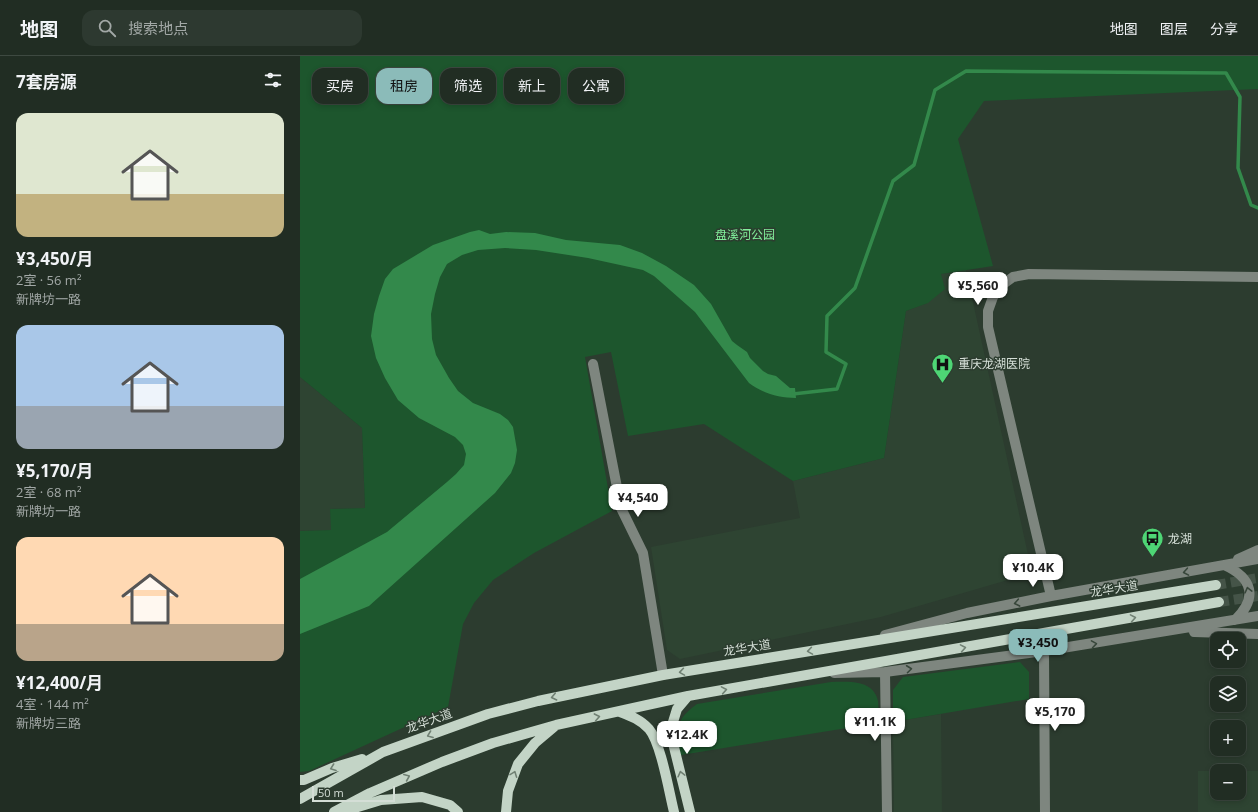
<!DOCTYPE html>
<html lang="zh">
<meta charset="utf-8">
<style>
body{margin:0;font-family:"Open Sans","Noto Sans SC",sans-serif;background:#2d3930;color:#f1f3f6;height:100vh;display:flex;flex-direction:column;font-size:15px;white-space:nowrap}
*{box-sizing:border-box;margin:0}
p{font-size:13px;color:#a2a8a6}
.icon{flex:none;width:22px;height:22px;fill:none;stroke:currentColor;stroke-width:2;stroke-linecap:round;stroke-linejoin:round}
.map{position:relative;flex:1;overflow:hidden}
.drawer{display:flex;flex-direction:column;background:#212d23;width:300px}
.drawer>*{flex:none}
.hud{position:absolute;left:12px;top:12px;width:380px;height:36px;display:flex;gap:8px}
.fabs{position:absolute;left:910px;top:576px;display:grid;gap:8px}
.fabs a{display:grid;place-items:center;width:36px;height:36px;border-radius:8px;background:#212d23;box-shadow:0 2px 6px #0003,0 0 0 1px #3e4941;font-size:20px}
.scale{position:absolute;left:12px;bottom:10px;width:83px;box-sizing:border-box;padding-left:4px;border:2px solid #d4ded6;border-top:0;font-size:11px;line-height:14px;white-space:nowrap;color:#d4ded6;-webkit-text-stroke:3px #2c3c2f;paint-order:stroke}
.price{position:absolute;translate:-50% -34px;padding:0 9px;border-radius:8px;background:#fff;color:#222;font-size:13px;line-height:26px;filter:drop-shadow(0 1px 2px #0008)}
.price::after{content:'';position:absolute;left:50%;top:24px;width:12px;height:9px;margin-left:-6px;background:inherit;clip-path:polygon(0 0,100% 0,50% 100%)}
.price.on{background:#8bbbb9;color:#111}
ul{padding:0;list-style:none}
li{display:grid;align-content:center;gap:8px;height:212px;padding:0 16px}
li span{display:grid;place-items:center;height:124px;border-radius:12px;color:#555}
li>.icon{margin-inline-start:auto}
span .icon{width:72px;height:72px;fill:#fffc;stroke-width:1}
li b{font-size:17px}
h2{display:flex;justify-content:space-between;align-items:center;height:48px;padding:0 16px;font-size:17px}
.pill{padding:0 14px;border-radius:12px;background:#212d23;box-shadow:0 2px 6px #0003,0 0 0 1px #3e4941;font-size:14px;line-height:36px}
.pill.on{background:#8bbbb9;color:#111}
header{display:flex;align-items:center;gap:24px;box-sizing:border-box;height:56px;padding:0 20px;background:#212d23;border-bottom:1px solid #3e4941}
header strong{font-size:19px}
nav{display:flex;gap:22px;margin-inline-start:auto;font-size:14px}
.search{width:280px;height:36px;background:#2d3930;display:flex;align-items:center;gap:10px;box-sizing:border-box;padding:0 14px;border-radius:12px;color:#a2a8a6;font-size:15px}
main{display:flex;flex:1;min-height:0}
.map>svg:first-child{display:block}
.built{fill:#2e4432}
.green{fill:#1d562d}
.water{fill:#33894b}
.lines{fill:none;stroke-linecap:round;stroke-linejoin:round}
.stream{stroke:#33894b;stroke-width:3.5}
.major-tunnel{stroke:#455448;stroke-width:10;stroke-dasharray:10 5;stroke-linecap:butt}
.minor{stroke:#7e867f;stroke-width:10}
.major{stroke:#c3d4c6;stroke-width:10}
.oneway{stroke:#38473b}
.oneway2{stroke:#708073}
.labels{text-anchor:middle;stroke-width:3;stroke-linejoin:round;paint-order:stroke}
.park-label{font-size:12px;fill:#81ef9a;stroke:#2c3c2f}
.poi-label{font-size:12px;fill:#d4ded6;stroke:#2c3c2f;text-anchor:start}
.street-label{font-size:12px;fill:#d4ded6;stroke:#2c3c2f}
</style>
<header>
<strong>地图</strong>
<div class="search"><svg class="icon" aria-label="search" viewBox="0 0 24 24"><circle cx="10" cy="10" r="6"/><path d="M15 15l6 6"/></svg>搜索地点</div>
<nav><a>地图</a><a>图层</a><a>分享</a></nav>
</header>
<main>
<section class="drawer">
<h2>7套房源<svg class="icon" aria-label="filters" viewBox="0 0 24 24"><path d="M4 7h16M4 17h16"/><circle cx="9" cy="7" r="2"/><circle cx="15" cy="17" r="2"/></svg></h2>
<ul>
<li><span style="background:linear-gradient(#dfe7d0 65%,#c2b280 0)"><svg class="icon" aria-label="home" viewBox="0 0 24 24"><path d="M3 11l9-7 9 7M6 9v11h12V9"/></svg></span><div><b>¥3,450/月</b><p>2室 · 56 m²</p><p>新牌坊一路</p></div></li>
<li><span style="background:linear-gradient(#a9c7e8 65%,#9aa5b1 0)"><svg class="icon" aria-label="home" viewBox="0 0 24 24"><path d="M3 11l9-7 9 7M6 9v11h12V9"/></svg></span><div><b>¥5,170/月</b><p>2室 · 68 m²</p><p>新牌坊一路</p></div></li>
<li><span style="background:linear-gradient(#ffd9b3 70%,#b9a48a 0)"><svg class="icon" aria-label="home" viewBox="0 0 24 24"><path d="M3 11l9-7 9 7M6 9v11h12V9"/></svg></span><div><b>¥12,400/月</b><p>4室 · 144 m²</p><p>新牌坊三路</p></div></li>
</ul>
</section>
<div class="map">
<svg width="958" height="756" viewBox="0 0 958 756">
<rect width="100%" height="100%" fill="#2c3c2f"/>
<!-- built -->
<path class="built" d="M 666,214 L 732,517 L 581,561 L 380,603 L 367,594 L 351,491 L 500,462 L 493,425 L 584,402 L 606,255 L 627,247 L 641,218 Z
M 0,321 L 62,372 L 65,452 L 30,453 L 32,474 L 0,475 Z
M 641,658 L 642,756 L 594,756 L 593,666 Z
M 898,715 L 917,715 L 917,737 L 939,737 L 939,715 L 958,715 L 958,756 L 898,756 Z"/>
<!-- green -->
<path class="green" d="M 0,0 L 958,0 L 958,33 L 684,45 L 658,83 L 693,210 L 641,218 L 645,233 L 628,247 L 606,255 L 584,402 L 493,425 L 404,368 L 328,380 L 311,296 L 285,301 L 312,455 L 234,497 L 193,524 L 174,547 L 163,568 L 148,651 L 9,715 L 0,716 L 0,475 L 31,474 L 30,453 L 65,452 L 62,372 L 0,321 Z
M 720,606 L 729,616 L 729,643 L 593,666 L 593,634 L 603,621 Z
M 531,626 C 548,626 573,623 578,645 C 579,652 578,660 578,667 L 381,699 C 375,674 375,664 397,648 Z"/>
<!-- water -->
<path class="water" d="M 179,174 L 190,178 L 206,176 L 235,177 L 266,184 L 320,189 L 342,197 L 366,210 L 394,229 L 411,248 L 432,285 L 437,289 L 447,296 L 450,302 L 463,315 L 468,318 L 476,320 L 490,332 L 495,332 L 496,342 C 479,342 462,337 449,327 L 395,256 L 354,220 L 343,214 L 288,202 L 236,194 L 205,192 L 178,194 L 162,199 L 147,208 L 140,221 L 135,238 L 131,258 L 132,283 L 136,299 L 149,322 L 158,335 L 173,347 L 200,358 L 208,364 L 213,371 L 217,394 L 215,407 L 211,417 L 195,437 L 69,550 L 0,578 L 0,523 L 87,476 L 147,426 L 156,418 L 164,409 L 166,398 L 163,389 L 155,381 L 119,362 L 98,344 L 85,322 L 76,302 L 71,280 L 74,258 L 79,240 L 85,223 L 93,213 L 133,189 L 170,176 Z"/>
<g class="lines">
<!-- stream -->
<path class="stream" d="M 493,338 L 537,333 L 546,308 L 526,296 L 527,260 L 555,232 L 593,125 L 614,109 L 635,34 L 666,15 L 926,17 L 940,41 L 938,112 L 951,149 L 958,152"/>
<!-- major-tunnel -->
<path class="major-tunnel" d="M 916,529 L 958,522
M 919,546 L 958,540"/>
<!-- minor -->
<path class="minor" d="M 293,308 L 321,452 L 343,497 L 363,619
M 938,503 L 958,494
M 924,509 C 953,522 958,542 935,564
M 751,540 L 688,271 L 688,255 L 693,241 L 702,229 L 713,221 L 729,218 L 958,221
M 894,576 L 958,578
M 585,579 L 667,557 L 751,540 L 958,503
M 744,595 L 745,756
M 585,616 L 587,756
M 534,617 L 585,616 L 744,595 L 958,560"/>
<!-- major -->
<path class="major" d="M 388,640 L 377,653 L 373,666 L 372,683 L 390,756
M 320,656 C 331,660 341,664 349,673 C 361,687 369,736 374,756
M 0,724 L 4,724 L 32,712 L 62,703
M 0,743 L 83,696 L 188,658 L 238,645 L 363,619 L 916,529
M 48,754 L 81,744 L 122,741 L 150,749 L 158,756
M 34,756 L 70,737 L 142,706 L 193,687 L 256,669 L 388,640 L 919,546
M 206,756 L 208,735 L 218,708 L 235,687 L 254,671"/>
</g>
<!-- one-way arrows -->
<defs><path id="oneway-chevron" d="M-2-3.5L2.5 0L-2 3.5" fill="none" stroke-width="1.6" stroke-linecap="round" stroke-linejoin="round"/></defs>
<g class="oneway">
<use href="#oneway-chevron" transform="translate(886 516) rotate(170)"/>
<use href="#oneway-chevron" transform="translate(948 534) rotate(-104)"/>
<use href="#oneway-chevron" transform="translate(717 547) rotate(169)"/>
<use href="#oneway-chevron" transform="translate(794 588) rotate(-9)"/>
<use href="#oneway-chevron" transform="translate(609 613) rotate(-7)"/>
</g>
<g class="oneway2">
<use href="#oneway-chevron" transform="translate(833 562) rotate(-10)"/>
<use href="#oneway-chevron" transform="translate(663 592) rotate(-10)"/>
<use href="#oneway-chevron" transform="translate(510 595) rotate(171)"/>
<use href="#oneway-chevron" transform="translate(382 616) rotate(171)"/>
<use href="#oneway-chevron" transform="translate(424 634) rotate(-10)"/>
<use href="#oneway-chevron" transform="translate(254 641) rotate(168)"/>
<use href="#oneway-chevron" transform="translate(297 661) rotate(-11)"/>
<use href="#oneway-chevron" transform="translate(130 679) rotate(159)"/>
<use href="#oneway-chevron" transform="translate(33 712) rotate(160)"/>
<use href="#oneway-chevron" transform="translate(214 718) rotate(-69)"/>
<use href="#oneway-chevron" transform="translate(381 718) rotate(-104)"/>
<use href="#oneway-chevron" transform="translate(107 721) rotate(-23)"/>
</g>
<!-- icons -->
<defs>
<symbol id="hospital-pin" viewBox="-11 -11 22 30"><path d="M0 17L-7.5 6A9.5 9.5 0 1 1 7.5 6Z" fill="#4ed675" stroke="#2c3c2f"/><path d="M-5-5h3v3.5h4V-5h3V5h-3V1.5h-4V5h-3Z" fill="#111"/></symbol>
<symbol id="bus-pin" viewBox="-11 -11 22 30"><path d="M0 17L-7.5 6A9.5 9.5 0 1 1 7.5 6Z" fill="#4ed675" stroke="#2c3c2f"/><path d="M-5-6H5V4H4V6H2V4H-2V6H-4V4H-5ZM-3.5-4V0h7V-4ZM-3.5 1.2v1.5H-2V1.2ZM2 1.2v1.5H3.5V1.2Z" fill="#111"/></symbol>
</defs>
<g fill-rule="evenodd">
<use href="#hospital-pin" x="630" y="296" width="25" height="34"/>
<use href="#bus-pin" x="840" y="470" width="25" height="34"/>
</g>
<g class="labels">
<!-- park labels -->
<g class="park-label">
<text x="445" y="183">盘溪河公园</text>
</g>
<!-- poi labels -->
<g class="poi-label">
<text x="658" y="312">重庆龙湖医院</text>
<text x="868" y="487">龙湖</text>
</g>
<!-- street labels -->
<g class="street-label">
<text transform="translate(814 533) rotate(-9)" y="4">龙华大道</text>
<text transform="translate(447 592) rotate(-9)" y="4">龙华大道</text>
<text transform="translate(129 665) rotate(-20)" y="4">龙华大道</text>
</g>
</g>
</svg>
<div class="fabs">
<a><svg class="icon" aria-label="locate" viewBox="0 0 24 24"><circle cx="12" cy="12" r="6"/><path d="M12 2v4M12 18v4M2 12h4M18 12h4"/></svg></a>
<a><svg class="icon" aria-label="layers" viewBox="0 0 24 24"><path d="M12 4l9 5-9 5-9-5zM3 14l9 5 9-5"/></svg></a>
<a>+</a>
<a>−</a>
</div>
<div class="scale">50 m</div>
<b class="price" style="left:678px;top:250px">¥5,560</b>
<b class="price" style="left:338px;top:462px">¥4,540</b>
<b class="price" style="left:733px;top:532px">¥10.4K</b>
<b class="price on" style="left:738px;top:607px">¥3,450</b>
<b class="price" style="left:755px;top:676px">¥5,170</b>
<b class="price" style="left:575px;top:686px">¥11.1K</b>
<b class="price" style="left:387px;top:699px">¥12.4K</b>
<div class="hud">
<a class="pill">买房</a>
<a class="pill on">租房</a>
<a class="pill">筛选</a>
<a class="pill">新上</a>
<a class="pill">公寓</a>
</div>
</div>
</main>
